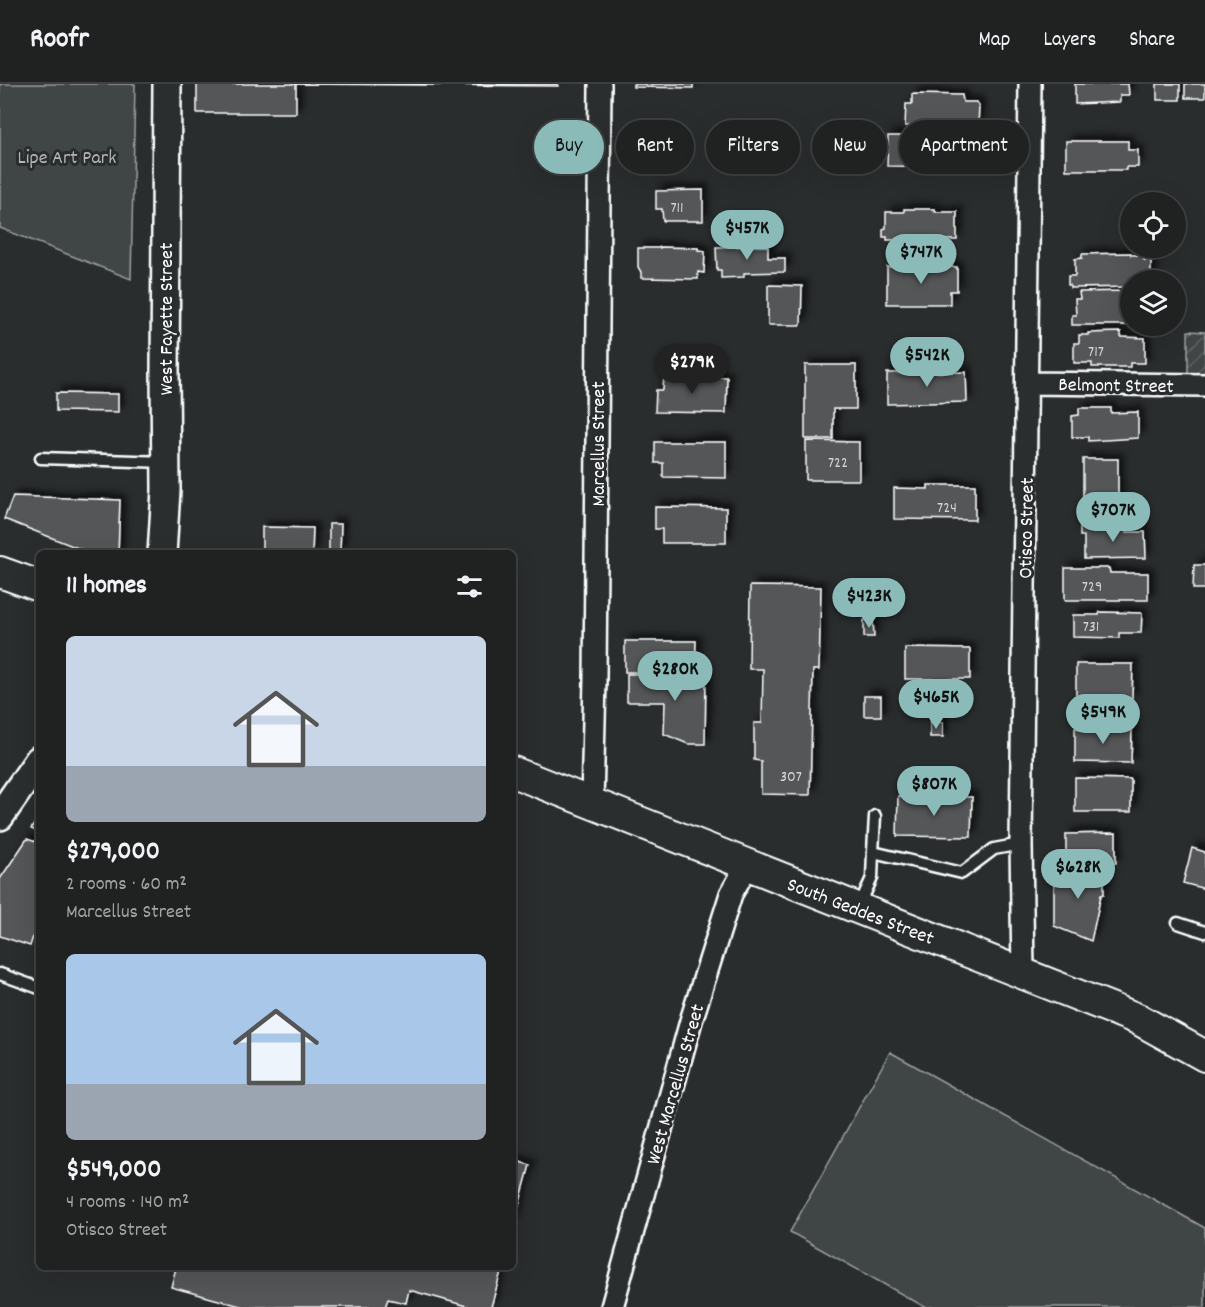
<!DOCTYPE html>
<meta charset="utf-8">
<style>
body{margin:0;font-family:Dekko,sans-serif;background:#282a2a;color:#f1f3f6;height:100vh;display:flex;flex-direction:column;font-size:22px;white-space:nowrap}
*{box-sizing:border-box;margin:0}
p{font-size:20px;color:#a2a4a5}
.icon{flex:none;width:33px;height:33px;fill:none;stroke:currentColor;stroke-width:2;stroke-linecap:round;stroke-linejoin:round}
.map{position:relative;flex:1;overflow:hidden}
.panel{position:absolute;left:36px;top:466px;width:480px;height:720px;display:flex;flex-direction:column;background:#202222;border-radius:9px;box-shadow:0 6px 24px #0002,0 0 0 2px #3d3f40}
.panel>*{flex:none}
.hud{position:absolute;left:534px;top:36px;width:570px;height:54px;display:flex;gap:12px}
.controls{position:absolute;left:1120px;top:108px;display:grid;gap:12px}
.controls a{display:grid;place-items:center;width:66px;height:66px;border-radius:50%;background:#202222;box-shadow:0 6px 24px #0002,0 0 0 2px #3d3f40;font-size:30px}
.price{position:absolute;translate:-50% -51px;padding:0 14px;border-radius:21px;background:#8bbbb9;color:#111;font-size:20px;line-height:39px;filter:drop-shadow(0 2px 3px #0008)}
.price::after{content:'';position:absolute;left:50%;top:36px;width:18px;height:14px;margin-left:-9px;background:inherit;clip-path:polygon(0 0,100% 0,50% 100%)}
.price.on{background:#222;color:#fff}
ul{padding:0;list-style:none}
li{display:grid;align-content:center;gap:12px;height:318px;padding:0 30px}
li span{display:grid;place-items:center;height:186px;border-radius:9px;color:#555}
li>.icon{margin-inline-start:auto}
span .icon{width:108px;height:108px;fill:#fffc;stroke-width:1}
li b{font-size:26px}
h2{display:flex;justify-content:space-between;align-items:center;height:72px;padding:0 30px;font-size:26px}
.pill{padding:0 21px;border-radius:27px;background:#202222;box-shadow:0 6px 24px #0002,0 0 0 2px #3d3f40;font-size:21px;line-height:54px}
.pill.on{background:#8bbbb9;color:#111}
header{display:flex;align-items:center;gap:36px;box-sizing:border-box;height:84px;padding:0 30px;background:#202222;border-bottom:2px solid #3d3f40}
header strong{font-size:28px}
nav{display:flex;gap:33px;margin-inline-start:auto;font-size:21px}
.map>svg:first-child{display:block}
.park{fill:#414445;stroke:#a0a2a2;stroke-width:1.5}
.garden{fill:url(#garden-furrows);stroke:#a0a2a2;stroke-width:1.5}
.building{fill:#555758;stroke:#fff;stroke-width:1.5;filter:url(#shadow)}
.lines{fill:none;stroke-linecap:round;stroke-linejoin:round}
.service-casing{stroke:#fff;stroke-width:15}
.minor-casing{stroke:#fff;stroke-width:26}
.tertiary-casing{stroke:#fff;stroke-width:32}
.secondary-casing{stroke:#fff;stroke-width:34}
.service{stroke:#2a2d2e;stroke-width:10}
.minor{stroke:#2a2d2e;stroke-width:21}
.tertiary{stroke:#2a2d2e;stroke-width:27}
.secondary{stroke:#2a2d2e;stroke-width:30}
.labels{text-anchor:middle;stroke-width:6;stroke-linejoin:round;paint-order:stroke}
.number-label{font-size:16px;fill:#d4d5d5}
.park-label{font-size:20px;fill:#b3b4b5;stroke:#2a2d2e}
.street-label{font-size:20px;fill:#fff;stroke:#2a2d2e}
</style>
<header>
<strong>Roofr</strong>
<nav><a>Map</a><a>Layers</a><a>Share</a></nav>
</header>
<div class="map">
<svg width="1205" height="1223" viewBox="0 0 1205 1223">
<defs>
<pattern id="garden-furrows" width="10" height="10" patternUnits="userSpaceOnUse" patternTransform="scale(1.5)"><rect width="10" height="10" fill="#414445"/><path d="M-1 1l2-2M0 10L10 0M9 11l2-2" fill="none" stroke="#5e6061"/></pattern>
<filter id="shadow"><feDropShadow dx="5.5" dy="-5.5" stdDeviation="3" flood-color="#0009"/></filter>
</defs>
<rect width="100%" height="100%" fill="#2a2d2e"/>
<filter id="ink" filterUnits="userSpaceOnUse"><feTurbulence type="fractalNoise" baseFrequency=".0167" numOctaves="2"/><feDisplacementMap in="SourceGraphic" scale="12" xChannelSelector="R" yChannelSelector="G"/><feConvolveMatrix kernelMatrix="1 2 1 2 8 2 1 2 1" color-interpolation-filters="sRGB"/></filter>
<g filter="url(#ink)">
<!-- park -->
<path class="park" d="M 0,0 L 135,0 L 131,195 L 0,144 Z
M 890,968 L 1205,1144 L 1205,1223 L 925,1223 L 790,1148 Z"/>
<!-- garden -->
<path class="garden" d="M 1188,247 L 1205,248 L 1205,291 L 1188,291 Z"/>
<!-- building -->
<path class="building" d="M 197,0 L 558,0 L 558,2 L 296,0 L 296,29 L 197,29 Z
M 633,0 L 693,0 L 693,4 L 633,3 Z
M 1075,0 L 1128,0 L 1129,11 L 1120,11 L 1120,18 L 1075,20 Z
M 1157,0 L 1180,0 L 1180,16 L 1157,16 Z
M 1185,0 L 1205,0 L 1205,14 L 1185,14 Z
M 912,10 L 962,11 L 963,18 L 976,18 L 979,21 L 978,41 L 974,44 L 905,42 L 906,20 L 912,20 Z
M 888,52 L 953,52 L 953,83 L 887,82 Z
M 1066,57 L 1128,57 L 1128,66 L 1138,66 L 1138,83 L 1126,83 L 1126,86 L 1066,86 Z
M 703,106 L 703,137 L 663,137 L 662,125 L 656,125 L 656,107 Z
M 904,125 L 935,125 L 935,128 L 957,128 L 957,156 L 887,156 L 887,153 L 883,153 L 883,145 L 886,144 L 886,128 L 904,128 Z
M 768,162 L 768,174 L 785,174 L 785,188 L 744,189 L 744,193 L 721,194 L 721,186 L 717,186 L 716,163 Z
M 660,163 L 698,164 L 698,166 L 705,167 L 704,189 L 698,188 L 698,195 L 641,194 L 641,188 L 638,183 L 638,164 L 660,164 Z
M 1131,169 L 1131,171 L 1144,171 L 1144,176 L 1151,176 L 1151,196 L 1131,196 L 1131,203 L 1070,204 L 1070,201 L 1068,201 L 1068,192 L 1075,192 L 1075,175 L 1082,174 L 1082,170 Z
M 887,183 L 957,183 L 957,207 L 950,207 L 950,220 L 887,220 Z
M 768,201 L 802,202 L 801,241 L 768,241 Z
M 1131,207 L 1131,241 L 1072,241 L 1072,231 L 1076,231 L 1075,215 L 1080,215 L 1079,208 Z
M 1121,248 L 1121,253 L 1145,254 L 1145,279 L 1130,279 L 1130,283 L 1092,283 L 1092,279 L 1074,279 L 1074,259 L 1079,259 L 1079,251 L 1088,251 L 1088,249 Z
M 805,281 L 856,281 L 856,325 L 833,325 L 833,355 L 805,355 Z
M 966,288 L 967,318 L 887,320 L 887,289 Z
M 664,292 L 727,293 L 726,329 L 655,328 L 656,306 L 663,306 Z
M 56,309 L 118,310 L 118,328 L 56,327 Z
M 1079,324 L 1111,324 L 1111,329 L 1138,328 L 1138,354 L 1088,357 L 1088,353 L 1072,353 L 1072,332 L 1079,331 Z
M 806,357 L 859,358 L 859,396 L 806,396 Z
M 655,358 L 726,358 L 726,394 L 663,393 L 663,379 L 655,379 Z
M 1083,375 L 1118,375 L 1118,422 L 1083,422 Z
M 928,401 L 975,401 L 975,436 L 894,435 L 894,404 L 928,405 Z
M 13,412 L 120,416 L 118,470 L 93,470 L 4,435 Z
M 655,423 L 726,424 L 726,459 L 662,459 L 662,445 L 655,445 Z
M 329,440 L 341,440 L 340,468 L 329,468 Z
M 1127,442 L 1127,448 L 1145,448 L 1146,474 L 1084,475 L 1084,452 L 1080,452 L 1080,443 Z
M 262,443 L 313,444 L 312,470 L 265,470 L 262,467 Z
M 1194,481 L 1205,481 L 1205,505 L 1193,505 Z
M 1065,484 L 1109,484 L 1110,489 L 1148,489 L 1148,516 L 1065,516 Z
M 750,502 L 821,503 L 819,586 L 813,586 L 810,711 L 761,710 L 761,677 L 754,676 L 754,639 L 762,639 L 763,585 L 749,585 Z
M 1100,528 L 1142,529 L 1141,549 L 1119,549 L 1119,554 L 1073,553 L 1073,531 L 1099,531 Z
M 864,536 L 873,536 L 874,553 L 864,553 Z
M 625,557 L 696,557 L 695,588 L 625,588 Z
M 905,564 L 970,565 L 970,595 L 905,595 Z
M 1076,580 L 1133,580 L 1132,614 L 1076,613 Z
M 627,590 L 706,590 L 705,660 L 688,660 L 664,650 L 665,618 L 627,618 Z
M 864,612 L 881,612 L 881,632 L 864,632 Z
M 930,638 L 943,638 L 943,653 L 930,653 Z
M 1075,644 L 1132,645 L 1131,679 L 1075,678 Z
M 1075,694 L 1131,695 L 1131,728 L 1075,728 Z
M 898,712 L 972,713 L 971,753 L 897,752 Z
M 39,733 L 39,748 L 31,745 Z
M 1116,749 L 1116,779 L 1077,779 L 1076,772 L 1066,771 L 1066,750 Z
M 27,755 L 39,759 L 39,834 L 30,862 L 0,852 L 0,795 Z
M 1192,764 L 1205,768 L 1205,805 L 1183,799 Z
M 1104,784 L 1104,810 L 1101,811 L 1091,857 L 1054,842 L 1054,785 Z
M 513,1076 L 530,1081 L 513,1143 Z
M 176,1184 L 502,1184 L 491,1223 L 470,1223 L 409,1206 L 406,1219 L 388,1215 L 385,1223 L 244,1223 L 171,1203 Z"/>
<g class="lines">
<defs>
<path id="service" d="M 41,374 L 166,378
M 875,732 L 873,768 L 962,789 L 994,765 L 1021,760
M 859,822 L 872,794 L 873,768
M 1178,839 L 1205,848
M 0,890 L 39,904"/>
<path id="minor" d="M 1027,299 L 1205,301
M 592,720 L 595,596 L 600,0
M 1023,888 L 1021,760 L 1030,0
M 612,1223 L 691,937 L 731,810 L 747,782"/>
<path id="tertiary" d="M 162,470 L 166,406 L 165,288 L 167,0
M 0,732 L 39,676"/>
<path id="secondary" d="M 0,488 L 39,502
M 513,688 L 1138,935 L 1205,972"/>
</defs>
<!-- service casing -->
<use href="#service" class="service-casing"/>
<!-- minor casing -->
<use href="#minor" class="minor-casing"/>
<!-- tertiary casing -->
<use href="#tertiary" class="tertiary-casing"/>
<!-- secondary casing -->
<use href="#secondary" class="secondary-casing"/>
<!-- service -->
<use href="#service" class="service"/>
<!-- minor -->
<use href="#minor" class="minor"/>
<!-- tertiary -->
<use href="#tertiary" class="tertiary"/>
<!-- secondary -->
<use href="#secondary" class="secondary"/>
</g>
</g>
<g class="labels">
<!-- number labels -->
<g class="number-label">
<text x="677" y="128">711</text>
<text x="1096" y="272">717</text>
<text x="838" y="383">722</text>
<text x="947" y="428">724</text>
<text x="1092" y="507">729</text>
<text x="1091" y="547">731</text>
<text x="791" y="697">307</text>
</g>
<!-- park labels -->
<g class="park-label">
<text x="67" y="79">Lipe Art Park</text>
</g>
<!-- street labels -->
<g class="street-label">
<text transform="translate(165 235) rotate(-90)" y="7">West Fayette Street</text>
<text transform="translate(1116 300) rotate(1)" y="7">Belmont Street</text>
<text transform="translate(597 360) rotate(-90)" y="7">Marcellus Street</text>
<text transform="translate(1025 444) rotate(-89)" y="7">Otisco Street</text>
<text transform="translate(861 826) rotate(21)" y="7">South Geddes Street</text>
<text transform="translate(674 1000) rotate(-74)" y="7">West Marcellus Street</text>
</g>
</g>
</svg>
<div class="controls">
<a><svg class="icon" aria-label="locate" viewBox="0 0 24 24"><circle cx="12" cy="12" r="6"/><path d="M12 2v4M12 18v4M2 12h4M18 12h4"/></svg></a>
<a><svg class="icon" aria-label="layers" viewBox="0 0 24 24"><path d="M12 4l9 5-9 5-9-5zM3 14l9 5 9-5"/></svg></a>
</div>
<b class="price" style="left:747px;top:177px">$457K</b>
<b class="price" style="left:921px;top:201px">$747K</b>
<b class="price" style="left:927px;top:304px">$542K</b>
<b class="price on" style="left:692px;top:311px">$279K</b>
<b class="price" style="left:1113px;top:459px">$707K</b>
<b class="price" style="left:869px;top:545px">$423K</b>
<b class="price" style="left:675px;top:618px">$280K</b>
<b class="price" style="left:936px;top:646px">$465K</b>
<b class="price" style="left:1103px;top:661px">$549K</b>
<b class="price" style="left:934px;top:733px">$807K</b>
<b class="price" style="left:1078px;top:816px">$628K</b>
<div class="hud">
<a class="pill on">Buy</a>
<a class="pill">Rent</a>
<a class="pill">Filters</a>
<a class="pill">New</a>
<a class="pill">Apartment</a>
</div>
<section class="panel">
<h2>11 homes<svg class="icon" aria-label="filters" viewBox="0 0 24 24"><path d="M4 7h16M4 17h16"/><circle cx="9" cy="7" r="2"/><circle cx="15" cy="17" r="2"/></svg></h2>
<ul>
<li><span style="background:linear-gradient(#c9d6e8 70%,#9aa5b1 0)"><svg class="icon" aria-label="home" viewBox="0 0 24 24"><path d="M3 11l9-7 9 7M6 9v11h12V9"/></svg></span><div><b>$279,000</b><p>2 rooms · 60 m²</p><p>Marcellus Street</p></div></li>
<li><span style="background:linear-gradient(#a9c7e8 70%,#9aa5b1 0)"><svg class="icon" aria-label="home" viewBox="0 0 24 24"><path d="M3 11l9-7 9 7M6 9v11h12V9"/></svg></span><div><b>$549,000</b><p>4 rooms · 140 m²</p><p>Otisco Street</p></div></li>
</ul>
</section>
</div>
